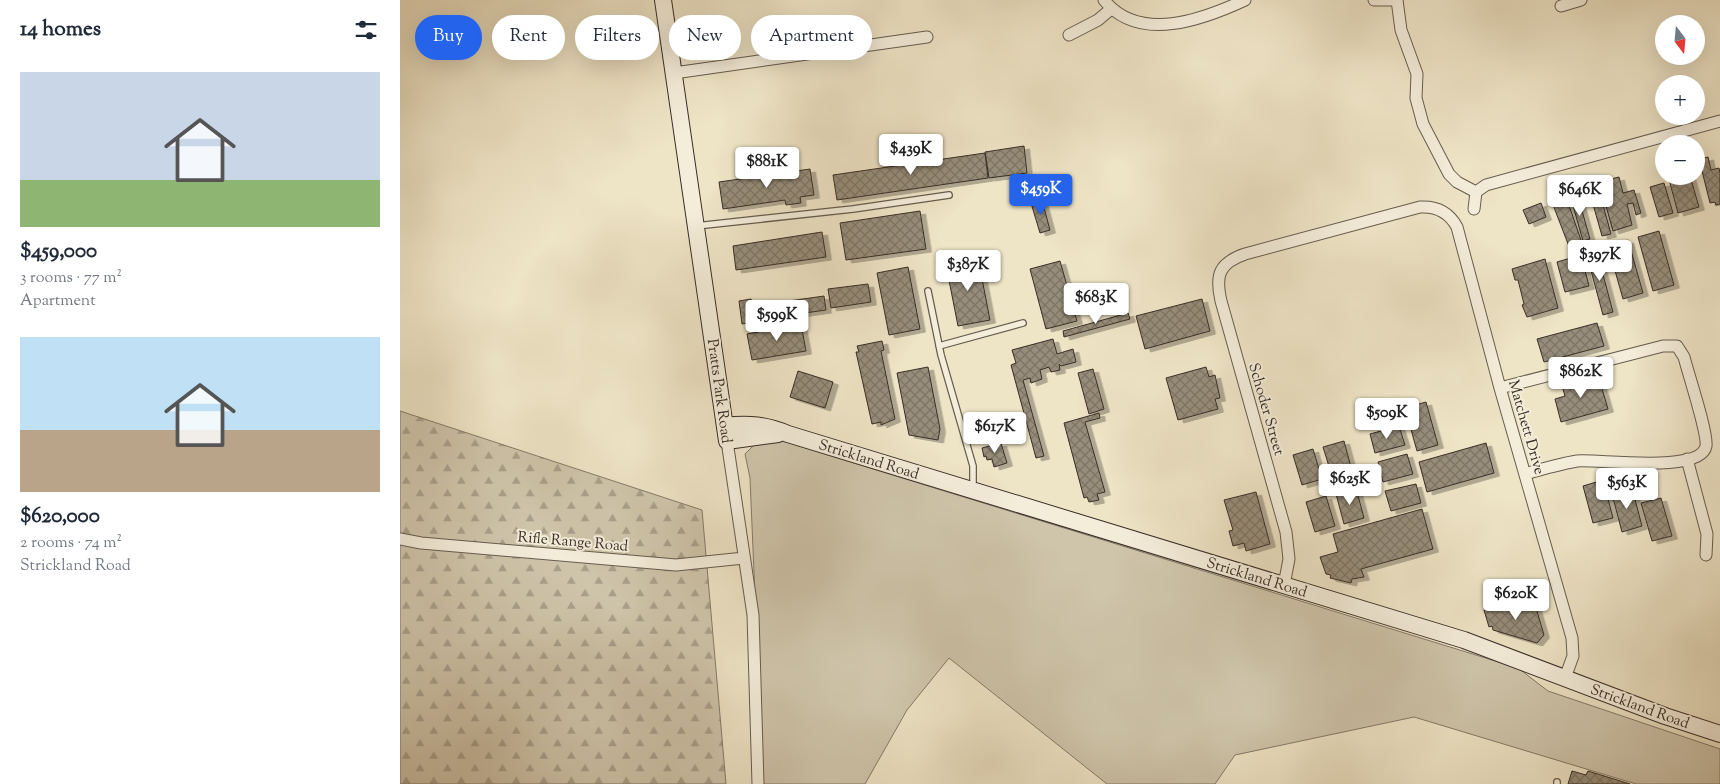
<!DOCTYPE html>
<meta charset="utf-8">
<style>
body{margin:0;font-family:"Sorts Mill Goudy",serif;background:#f2f2f3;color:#1f2937;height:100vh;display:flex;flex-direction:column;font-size:19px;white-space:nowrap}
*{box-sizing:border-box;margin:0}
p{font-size:16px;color:#747a83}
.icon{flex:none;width:28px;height:28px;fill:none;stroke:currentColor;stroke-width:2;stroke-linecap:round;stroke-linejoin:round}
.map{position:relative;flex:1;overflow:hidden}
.drawer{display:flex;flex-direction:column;background:#fff;width:400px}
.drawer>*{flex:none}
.top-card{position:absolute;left:15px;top:15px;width:475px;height:45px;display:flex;gap:10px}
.needle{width:32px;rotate:164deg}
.controls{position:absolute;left:1255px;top:15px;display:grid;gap:10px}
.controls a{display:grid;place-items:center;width:50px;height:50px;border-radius:50%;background:#fff;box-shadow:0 5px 20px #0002;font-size:25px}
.price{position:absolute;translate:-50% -42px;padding:0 11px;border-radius:5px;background:#fff;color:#222;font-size:16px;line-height:32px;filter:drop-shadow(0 1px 2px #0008)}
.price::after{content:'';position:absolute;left:50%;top:30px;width:15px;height:11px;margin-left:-8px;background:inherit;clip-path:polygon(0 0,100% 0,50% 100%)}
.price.current{background:#2563eb;color:#fff}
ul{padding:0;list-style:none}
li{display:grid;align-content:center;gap:10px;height:265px;padding:0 20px}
li span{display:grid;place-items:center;height:155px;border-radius:0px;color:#555}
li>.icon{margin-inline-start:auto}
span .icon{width:90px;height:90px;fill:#fffc;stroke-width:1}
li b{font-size:21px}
h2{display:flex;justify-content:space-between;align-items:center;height:60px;padding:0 20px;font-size:21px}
.chip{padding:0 18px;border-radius:22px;background:#fff;box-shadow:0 5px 20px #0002;font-size:18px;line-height:45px}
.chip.current{background:#2563eb;color:#fff}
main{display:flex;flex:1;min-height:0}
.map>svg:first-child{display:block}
.green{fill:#cfc5ab;stroke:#847a69}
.forest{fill:url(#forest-firs);stroke:#847a69}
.building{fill:url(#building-cross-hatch);stroke:#392e27;filter:url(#shadow)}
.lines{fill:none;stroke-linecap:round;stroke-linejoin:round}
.lane-casing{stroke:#665c4f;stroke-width:8}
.street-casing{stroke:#665c4f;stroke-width:13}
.secondary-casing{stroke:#392e27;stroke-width:18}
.lane{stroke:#f4edda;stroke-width:5.5}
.street{stroke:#f4edda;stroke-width:11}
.secondary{stroke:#f4edda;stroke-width:16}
.labels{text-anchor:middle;stroke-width:4;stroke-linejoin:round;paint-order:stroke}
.street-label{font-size:15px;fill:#392e27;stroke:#f4edda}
</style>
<main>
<section class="drawer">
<h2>14 homes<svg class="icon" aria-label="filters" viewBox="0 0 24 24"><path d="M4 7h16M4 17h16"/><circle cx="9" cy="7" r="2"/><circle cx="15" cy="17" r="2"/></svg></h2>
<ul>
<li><span style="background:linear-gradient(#c9d6e8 70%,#8fb573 0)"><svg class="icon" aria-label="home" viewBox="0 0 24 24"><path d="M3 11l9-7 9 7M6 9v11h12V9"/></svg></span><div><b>$459,000</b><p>3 rooms · 77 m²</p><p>Apartment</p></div></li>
<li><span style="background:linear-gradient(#bfe0f5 60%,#b9a48a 0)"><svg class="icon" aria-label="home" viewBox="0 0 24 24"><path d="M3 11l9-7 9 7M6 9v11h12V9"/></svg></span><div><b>$620,000</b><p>2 rooms · 74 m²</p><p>Strickland Road</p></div></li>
</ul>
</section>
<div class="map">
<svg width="1320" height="784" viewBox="0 0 1320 784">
<defs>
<pattern id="forest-firs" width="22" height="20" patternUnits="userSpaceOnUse" patternTransform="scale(1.25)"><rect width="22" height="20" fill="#cfc5ab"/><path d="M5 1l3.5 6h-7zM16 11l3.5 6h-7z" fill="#a9a08b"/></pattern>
<pattern id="building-cross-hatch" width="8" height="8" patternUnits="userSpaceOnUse" patternTransform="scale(1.25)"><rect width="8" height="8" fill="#978d7a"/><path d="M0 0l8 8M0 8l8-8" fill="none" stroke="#7c7464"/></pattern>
<filter id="shadow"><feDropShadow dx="5.5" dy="3" stdDeviation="0" flood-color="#0004"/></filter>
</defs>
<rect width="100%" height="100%" fill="#eee4c6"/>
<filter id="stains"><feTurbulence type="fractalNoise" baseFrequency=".004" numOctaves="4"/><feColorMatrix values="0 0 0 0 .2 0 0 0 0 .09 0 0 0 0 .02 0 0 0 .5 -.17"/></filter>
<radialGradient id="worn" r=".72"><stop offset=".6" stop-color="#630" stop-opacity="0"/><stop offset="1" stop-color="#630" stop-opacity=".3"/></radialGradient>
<!-- green -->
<path class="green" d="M 379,440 L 1118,668 L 1148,691 L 1320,749 L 1320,784 L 1236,784 L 1014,717 L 835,755 L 815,784 L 707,784 L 549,658 L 507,710 L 465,784 L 363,784 L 350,478 L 345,454 L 356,443 Z"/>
<!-- forest -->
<path class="forest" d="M 0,411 L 302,510 L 326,784 L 0,784 Z"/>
<!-- building -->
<path class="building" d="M 624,146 L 627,173 L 589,178 L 585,152 Z
M 585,153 L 588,178 L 437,200 L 433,175 Z
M 1308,157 L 1311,170 L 1319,168 L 1320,173 L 1320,204 L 1316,205 L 1315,202 L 1310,203 L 1299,159 Z
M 410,169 L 414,195 L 400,197 L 401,203 L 386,205 L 385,200 L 323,209 L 319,182 Z
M 1268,176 L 1290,176 L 1299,207 L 1278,213 Z
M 1219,177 L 1223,193 L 1234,190 L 1241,213 L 1236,215 L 1233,203 L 1227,204 L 1232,225 L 1213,231 L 1201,188 L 1209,186 L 1207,180 Z
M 1264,183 L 1273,213 L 1259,217 L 1250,187 Z
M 1198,187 L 1211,234 L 1202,236 L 1189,190 Z
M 1164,191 L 1183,246 L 1170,249 L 1150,197 Z
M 1177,193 L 1190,239 L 1183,241 L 1170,195 Z
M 642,200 L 650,230 L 640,233 L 631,203 Z
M 1141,203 L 1146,217 L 1129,224 L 1123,210 Z
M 520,211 L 526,249 L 446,260 L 440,223 Z
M 1259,231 L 1274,285 L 1253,291 L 1238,237 Z
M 422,232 L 426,257 L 336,270 L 333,246 Z
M 1228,240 L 1243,293 L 1223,299 L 1208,246 Z
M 1194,249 L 1197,252 L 1213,312 L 1203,315 L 1186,252 Z
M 1181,255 L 1189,286 L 1165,292 L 1157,262 Z
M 578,258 L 590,320 L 558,326 L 546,265 Z
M 1145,259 L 1158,308 L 1127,317 L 1122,305 L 1124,304 L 1118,280 L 1115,280 L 1112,269 Z
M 660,261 L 677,321 L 646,329 L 630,269 Z
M 508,267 L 520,329 L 489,335 L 477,273 Z
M 468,284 L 471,302 L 431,308 L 428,289 Z
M 424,296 L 426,310 L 384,316 L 382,302 Z
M 351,299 L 355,322 L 342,324 L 339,301 Z
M 802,299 L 810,331 L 745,349 L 736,316 Z
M 728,313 L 730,319 L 664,337 L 663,331 Z
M 1197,323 L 1204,346 L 1144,362 L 1137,339 Z
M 401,324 L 406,351 L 352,360 L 347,334 Z
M 653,339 L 657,354 L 673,349 L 676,362 L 661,366 L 659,364 L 660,370 L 651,372 L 649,367 L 640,370 L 642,379 L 631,383 L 630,378 L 623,380 L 644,456 L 636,458 L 611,365 L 616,363 L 612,350 Z
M 482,341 L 484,350 L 481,351 L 495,419 L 481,425 L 481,422 L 472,424 L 456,352 L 459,352 L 457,346 Z
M 528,367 L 540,429 L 538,440 L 509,435 L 497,373 Z
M 806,367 L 809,377 L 815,375 L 820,398 L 815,399 L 818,409 L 778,420 L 766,378 Z
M 693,369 L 704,409 L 689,414 L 678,373 Z
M 398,371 L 433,382 L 425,408 L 390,397 Z
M 1198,375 L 1208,409 L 1161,422 L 1155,399 L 1165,396 L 1162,386 Z
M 1026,402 L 1038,445 L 1017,451 L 1005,408 Z
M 699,413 L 700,418 L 685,422 L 705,492 L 697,494 L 699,500 L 689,502 L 687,497 L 684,498 L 664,423 Z
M 999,426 L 1005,445 L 975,453 L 970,434 Z
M 944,441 L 952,471 L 932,476 L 923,447 Z
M 601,443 L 607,463 L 594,467 L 592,459 L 587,460 L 586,456 L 584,457 L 582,448 Z
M 1086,443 L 1094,473 L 1027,492 L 1019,462 Z
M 913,449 L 922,479 L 902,485 L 893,455 Z
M 1007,454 L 1013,474 L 983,482 L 978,462 Z
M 1203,480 L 1213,518 L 1193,523 L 1183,486 Z
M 1016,484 L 1021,503 L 991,511 L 985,491 Z
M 956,488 L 964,518 L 944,524 L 936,494 Z
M 1232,488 L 1242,526 L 1222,532 L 1212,494 Z
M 856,492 L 870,544 L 846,551 L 844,543 L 833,546 L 829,531 L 833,530 L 824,500 Z
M 926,496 L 935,526 L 915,532 L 906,502 Z
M 1261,498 L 1272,536 L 1252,541 L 1241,503 Z
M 1022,509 L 1033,549 L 961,569 L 964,577 L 952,579 L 951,583 L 930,578 L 931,575 L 926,574 L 920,557 L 938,552 L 933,534 Z
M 1122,600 L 1123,605 L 1134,601 L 1144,635 L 1137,643 L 1093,630 L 1092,626 L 1089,627 L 1084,610 Z
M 1172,771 L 1186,775 L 1188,771 L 1230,784 L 1168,784 Z"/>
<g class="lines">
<defs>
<path id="lane" d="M 296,226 L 453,209 L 549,195
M 528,291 L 541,355 L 573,466 L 573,488
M 539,346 L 623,323
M 1157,784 L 1157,782"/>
<path id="street" d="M 704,0 C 739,44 804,19 845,0
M 974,0 L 997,0
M 997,0 L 1001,30 L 1017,74 L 1016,98 L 1023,124 L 1049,174 L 1057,182 L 1076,192
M 1161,6 L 1181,0
M 669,35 L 698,20 L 711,9
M 274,73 L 527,37
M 1074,209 L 1076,192 L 1086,185 L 1320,121
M 1100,388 L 1263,346 L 1277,346 L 1284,357 C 1288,373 1308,433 1306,446 C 1301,474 1199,459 1177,461 C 1160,464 1142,469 1125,474
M 327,441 L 353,615 L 358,784
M 1287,459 L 1307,534 L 1306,555
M 0,539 L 21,543 L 276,565 L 344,558
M 884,585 L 889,559 L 886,532 L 821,301 C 815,275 819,263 845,254 L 1020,207 C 1036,206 1049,212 1057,227 L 1100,388 L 1172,638 L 1173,656 L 1165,678"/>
<path id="secondary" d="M 263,0 L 327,441 L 378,434
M 325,426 C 349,423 366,425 388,434 L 1064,640 L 1265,716 L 1320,734"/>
</defs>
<!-- lane casing -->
<use href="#lane" class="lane-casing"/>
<!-- street casing -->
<use href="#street" class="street-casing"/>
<!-- secondary casing -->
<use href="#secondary" class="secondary-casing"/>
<!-- lane -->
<use href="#lane" class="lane"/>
<!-- street -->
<use href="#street" class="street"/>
<!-- secondary -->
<use href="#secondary" class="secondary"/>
</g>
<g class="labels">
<!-- street labels -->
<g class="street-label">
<text transform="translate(320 391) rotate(82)" y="5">Pratts Park Road</text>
<text transform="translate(867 409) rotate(74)" y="5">Schoder Street</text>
<text transform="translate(1127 427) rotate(74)" y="5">Matchett Drive</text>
<text transform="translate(469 459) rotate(17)" y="5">Strickland Road</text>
<text transform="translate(173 541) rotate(5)" y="5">Rifle Range Road</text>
<text transform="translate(857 577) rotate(17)" y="5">Strickland Road</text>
<text transform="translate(1240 706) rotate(20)" y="5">Strickland Road</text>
</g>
</g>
<rect width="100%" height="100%" filter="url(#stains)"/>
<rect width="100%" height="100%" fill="url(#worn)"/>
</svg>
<div class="controls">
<a><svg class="needle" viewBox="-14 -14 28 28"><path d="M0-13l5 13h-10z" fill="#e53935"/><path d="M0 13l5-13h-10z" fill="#747a83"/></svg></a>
<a>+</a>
<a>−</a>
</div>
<b class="price" style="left:511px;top:176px">$439K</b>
<b class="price" style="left:367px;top:189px">$881K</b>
<b class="price current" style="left:641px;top:216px">$459K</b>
<b class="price" style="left:1180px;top:217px">$646K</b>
<b class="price" style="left:1200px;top:282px">$397K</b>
<b class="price" style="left:568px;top:292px">$387K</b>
<b class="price" style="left:696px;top:325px">$683K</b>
<b class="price" style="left:377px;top:342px">$599K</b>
<b class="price" style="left:1181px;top:399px">$862K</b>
<b class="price" style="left:987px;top:440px">$509K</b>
<b class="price" style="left:595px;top:454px">$617K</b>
<b class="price" style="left:950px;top:506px">$625K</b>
<b class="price" style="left:1227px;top:510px">$563K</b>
<b class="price" style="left:1116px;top:621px">$620K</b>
<div class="top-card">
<a class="chip current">Buy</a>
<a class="chip">Rent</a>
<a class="chip">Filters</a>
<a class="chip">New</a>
<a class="chip">Apartment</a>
</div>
</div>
</main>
